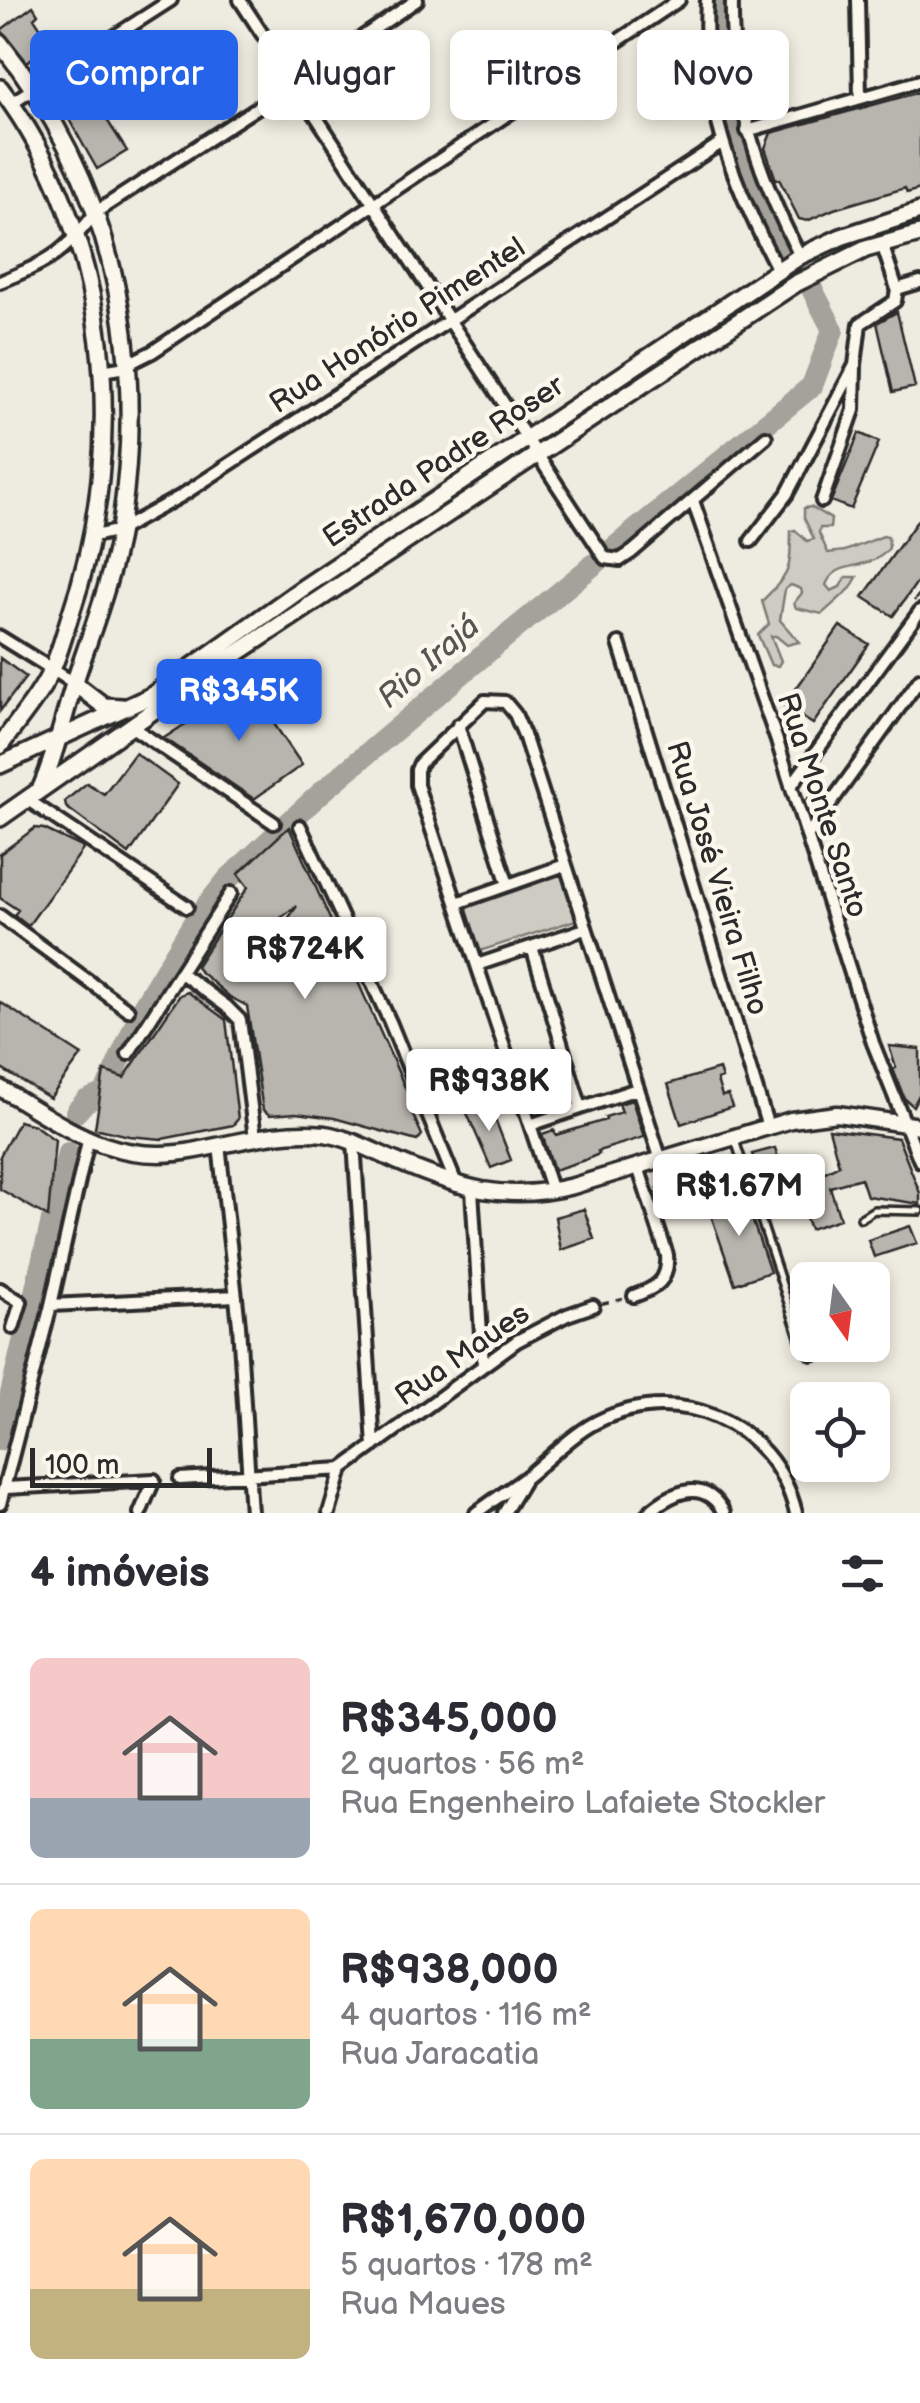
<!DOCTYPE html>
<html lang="pt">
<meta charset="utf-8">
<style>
body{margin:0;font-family:"Balsamiq Sans",sans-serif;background:#f7f7f7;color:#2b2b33;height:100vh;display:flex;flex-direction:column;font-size:38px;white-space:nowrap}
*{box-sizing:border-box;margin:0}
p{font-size:32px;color:#7c7c81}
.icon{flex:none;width:55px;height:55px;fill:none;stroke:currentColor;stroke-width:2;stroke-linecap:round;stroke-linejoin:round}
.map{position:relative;height:1513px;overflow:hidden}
.panel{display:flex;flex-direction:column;background:#fff;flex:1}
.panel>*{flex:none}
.guide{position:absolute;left:30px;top:30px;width:860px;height:90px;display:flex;gap:20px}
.needle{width:65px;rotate:166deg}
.fabs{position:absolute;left:790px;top:1262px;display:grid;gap:20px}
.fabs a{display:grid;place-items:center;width:100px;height:100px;border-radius:15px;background:#fff;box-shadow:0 5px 15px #0003;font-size:50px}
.scale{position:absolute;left:30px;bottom:25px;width:182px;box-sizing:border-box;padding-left:10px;border:5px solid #2b2b2b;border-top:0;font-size:28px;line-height:35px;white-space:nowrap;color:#2b2b2b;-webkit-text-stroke:8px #fbf7ec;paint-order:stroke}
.price{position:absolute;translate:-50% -85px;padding:0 22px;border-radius:10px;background:#fff;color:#222;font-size:32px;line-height:65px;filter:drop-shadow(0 2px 5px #0008)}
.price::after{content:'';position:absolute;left:50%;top:60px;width:30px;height:22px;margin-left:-15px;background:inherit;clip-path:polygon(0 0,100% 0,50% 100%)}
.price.on{background:#2563eb;color:#fff}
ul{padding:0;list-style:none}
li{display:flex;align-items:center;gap:30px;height:250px;padding:0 30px}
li+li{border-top:2px solid #e1e1e2}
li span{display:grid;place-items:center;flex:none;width:280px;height:200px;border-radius:15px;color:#555}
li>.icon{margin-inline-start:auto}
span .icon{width:120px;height:120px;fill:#fffc;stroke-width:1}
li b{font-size:42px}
h2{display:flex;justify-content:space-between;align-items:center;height:120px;padding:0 30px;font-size:42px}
.chip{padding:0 35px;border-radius:15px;background:#fff;box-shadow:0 5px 15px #0003;font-size:35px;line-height:90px}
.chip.on{background:#2563eb;color:#fff}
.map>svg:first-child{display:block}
.green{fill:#cecbc2;stroke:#7c7b76;stroke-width:2.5}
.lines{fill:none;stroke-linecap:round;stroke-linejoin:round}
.river{stroke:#a4a29a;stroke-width:22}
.building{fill:#b8b5ae;stroke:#2b2b2b;stroke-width:2.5;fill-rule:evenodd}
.lane-casing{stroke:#2b2b2b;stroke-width:12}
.street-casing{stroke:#2b2b2b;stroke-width:18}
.secondary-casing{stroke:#2b2b2b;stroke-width:21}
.primary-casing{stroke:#2b2b2b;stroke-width:22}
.path{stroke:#2b2b2b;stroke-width:2.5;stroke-dasharray:8 8;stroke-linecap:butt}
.lane{stroke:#fbf7ec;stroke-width:5}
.street{stroke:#fbf7ec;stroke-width:10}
.secondary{stroke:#fbf7ec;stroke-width:14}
.primary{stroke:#fbf7ec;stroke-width:15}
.labels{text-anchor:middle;stroke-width:9;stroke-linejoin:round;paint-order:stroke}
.street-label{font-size:30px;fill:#2b2b2b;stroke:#fbf7ec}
.water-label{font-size:32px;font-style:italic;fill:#555552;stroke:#fbf7ec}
</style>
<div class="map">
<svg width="920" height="1513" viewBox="0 0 920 1513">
<rect width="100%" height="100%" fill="#eeebe0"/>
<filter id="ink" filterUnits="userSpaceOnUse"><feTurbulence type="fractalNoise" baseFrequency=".01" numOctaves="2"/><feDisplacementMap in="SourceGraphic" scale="20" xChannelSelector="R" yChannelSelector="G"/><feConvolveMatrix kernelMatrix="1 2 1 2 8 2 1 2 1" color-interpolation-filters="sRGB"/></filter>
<g filter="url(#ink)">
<!-- green -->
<path class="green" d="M 811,507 L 831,519 L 830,528 L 820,528 L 819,533 L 828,553 L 845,551 L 883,536 L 888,537 L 889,548 C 870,573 836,558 826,585 L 831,591 L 840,587 L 846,577 L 857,577 L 851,588 L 822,614 L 796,608 L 794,603 L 802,593 L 801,589 L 791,585 L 785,589 L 780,620 L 799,642 L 787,645 L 776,636 L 771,636 L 781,661 L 778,666 L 771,665 L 758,635 L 769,624 L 762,601 C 792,572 790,570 791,531 L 795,530 L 807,541 L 814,539 L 804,518 L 804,508 Z
M 564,871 L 579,919 L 480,951 L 465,903 Z"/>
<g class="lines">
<!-- river -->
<path class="river" d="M 719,0 C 716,96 741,159 781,244
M 76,1112 L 86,1101 L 105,1093 L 144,1005 L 196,919 L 228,879 L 323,791 L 504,638 L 812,386 L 833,330 L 812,289
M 0,1440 L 68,1153"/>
</g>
<!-- building -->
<path class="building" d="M 33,6 L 38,14 L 34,18 L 51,44 L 27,62 L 1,30 Z
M 80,78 L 127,151 L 97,169 L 58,100 L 62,89 Z
M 920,92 L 920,189 L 907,193 L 905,188 L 834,209 L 807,221 L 799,219 L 779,179 L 776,180 L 765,148 L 771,133 Z
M 897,312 L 915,387 L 893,392 L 877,323 Z
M 859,433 L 879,442 L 851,509 L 831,501 Z
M 920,517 L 920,578 L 893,616 L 863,597 Z
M 840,626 L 869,644 L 813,724 L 784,706 Z
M 0,658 L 26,677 L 0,711 Z
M 247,684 L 302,765 L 254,799 L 164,738 Z
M 135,753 L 178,784 L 129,854 L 66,807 L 65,801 L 87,783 L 104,794 Z
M 289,827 L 416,1112 L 412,1113 L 422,1135 L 417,1141 L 334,1118 L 296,1113 L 270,1115 L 263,1110 L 247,1006 L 230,997 L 198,970 L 196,966 L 248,887 L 238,874 ZM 297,906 L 257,963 L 245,944 Z
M 35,828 L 44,829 L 84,848 L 28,926 L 14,915 L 18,910 L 0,898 L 0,854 Z
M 188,992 L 226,1020 L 238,1119 L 233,1125 L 162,1139 L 129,1136 L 95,1128 L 104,1071 L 124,1078 L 180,995 Z
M 0,1002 L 82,1055 L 50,1098 L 0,1068 Z
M 889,1046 L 920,1049 L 920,1093 L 913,1106 L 904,1098 L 893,1069 L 896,1068 Z
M 719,1069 L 722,1078 L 717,1080 L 722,1096 L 728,1095 L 732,1107 L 681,1124 L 668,1084 Z
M 632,1100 L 644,1137 L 598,1151 L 599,1154 L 585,1160 L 554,1170 L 542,1134 L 554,1130 L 556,1135 L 606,1120 L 605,1117 L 622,1112 L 619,1104 Z
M 488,1101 L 511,1160 L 491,1168 L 466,1111 Z
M 19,1121 L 34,1125 L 55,1140 L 48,1217 L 0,1189 L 0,1156 Z
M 829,1129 L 898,1138 L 920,1193 L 920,1204 L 867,1196 L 861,1178 L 830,1187 L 840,1219 L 810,1229 L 798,1196 L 770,1203 L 752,1154 L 775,1148 L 786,1182 L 825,1172 L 839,1165 Z
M 693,1170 L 702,1192 L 682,1198 L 685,1208 L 668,1215 L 658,1188 L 662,1187 L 659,1179 Z
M 744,1195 L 770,1272 L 735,1284 L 707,1204 Z
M 584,1209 L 594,1239 L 561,1250 L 555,1217 Z
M 910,1226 L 917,1243 L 874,1257 L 868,1240 Z"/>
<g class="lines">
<defs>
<path id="lane" d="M 734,1137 L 803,1349 L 812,1357 L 837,1350 L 840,1345
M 861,1218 L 874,1210 L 920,1211"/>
<path id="street" d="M 240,0 L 605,558 L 620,560 L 632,552 L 766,437
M 707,0 C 701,103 731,180 778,270
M 732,0 C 730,93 758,175 800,256
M 858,0 L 860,97
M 11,103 L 171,0
M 747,131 L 920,81
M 882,244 L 897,289
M 0,282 C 49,261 63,255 96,212 L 295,83 L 417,0
M 101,371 L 120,368 L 152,352 L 679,0
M 693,501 L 777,741 L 873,1043 L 920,1161
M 822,501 L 854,410 L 855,366
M 94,536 L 120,530 L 181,496 L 721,143
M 751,541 L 787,494 L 855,365 L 860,324 L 895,301 L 897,289 L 920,282
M 0,637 L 74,683
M 619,643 L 768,1127
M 458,725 L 508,885
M 132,727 L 274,823
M 791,786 L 920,611
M 28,800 L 187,907
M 300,826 L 390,1022 L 457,1186
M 807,836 L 920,679
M 457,903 L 565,865
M 0,916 L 128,1010
M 532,947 L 581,1108
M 477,965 L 585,929
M 181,973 L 226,1006 L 240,1020 L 255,1138
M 128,1054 L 231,893
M 530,1125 L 637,1089
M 354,1142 L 374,1446
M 219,1145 L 239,1325 L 251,1513
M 472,1190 L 483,1366
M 552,1191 L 417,785 L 417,770 L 420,763 L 485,701 L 505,702 L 515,714 L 524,735 L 661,1160
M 0,1289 L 21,1302 L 13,1328
M 634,1296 C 656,1288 669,1281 667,1255 L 638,1167
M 51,1305 L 236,1296
M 180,1479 L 342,1469
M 6,1488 L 154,1480 L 140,1513
M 0,1504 L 51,1305 L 88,1141
M 329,1513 L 342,1469 L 517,1341 L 567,1315 L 593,1306
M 476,1513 C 492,1501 509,1490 525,1478 C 548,1460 567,1439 591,1425 C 673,1379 774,1420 796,1513
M 504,1513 L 523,1482
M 648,1513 C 673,1491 705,1477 724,1513"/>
<path id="secondary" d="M 0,1088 C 67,1128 114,1167 197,1150 C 239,1142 281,1129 325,1134 C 350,1138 373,1151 396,1161 C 459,1188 505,1203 573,1186 L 791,1120 L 837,1114 L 920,1126"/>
<path id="primary" d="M 0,43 C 113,185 148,351 120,529 C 112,579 93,627 77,675 C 64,713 57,753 40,790
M 0,88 C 111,235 129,442 71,613 C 65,631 60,653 51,671 C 39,697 17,722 0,746
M 74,683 L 104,706 L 122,707
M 0,765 L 151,696 L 300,590 L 800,256 L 841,237 L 920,211
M 0,818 L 206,674 L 795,284 L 866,249 L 920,234"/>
</defs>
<!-- lane casing -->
<use href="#lane" class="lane-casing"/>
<!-- street casing -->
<use href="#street" class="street-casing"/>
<!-- secondary casing -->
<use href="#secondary" class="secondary-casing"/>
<!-- primary casing -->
<use href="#primary" class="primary-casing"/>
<!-- path -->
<path class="path" d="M 914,601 L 920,593
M 807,800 L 826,774 L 821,766
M 601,1304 L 623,1299"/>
<!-- lane -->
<use href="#lane" class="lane"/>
<!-- street -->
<use href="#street" class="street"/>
<!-- secondary -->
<use href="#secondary" class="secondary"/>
<!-- primary -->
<use href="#primary" class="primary"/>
</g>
</g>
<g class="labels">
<!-- street labels -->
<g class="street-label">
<text transform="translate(397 325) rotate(-33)" y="10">Rua Honório Pimentel</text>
<text transform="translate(443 461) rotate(-34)" y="10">Estrada Padre Roser</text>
<text transform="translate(823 805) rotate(72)" y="10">Rua Monte Santo</text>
<text transform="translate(718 878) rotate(73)" y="10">Rua José Vieira Filho</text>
<text transform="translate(462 1354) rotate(-35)" y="10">Rua Maues</text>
</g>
<!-- water labels -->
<g class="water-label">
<text transform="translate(428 661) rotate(-41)" y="11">Rio Irajá</text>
</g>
</g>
</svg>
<div class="fabs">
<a><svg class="needle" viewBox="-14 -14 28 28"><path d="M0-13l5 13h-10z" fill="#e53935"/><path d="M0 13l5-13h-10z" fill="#7c7c81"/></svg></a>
<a><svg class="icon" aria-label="locate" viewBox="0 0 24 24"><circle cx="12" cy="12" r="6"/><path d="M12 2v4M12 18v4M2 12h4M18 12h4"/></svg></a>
</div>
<div class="scale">100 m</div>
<b class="price on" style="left:239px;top:744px">R$345K</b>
<b class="price" style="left:305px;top:1002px">R$724K</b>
<b class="price" style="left:489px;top:1134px">R$938K</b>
<b class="price" style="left:739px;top:1239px">R$1.67M</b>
<div class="guide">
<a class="chip on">Comprar</a>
<a class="chip">Alugar</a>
<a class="chip">Filtros</a>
<a class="chip">Novo</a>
</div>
</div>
<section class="panel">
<h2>4 imóveis<svg class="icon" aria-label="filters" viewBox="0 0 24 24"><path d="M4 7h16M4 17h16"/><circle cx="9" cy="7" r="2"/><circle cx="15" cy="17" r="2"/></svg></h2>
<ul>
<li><span style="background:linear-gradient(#f6c9c9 70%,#9aa5b1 0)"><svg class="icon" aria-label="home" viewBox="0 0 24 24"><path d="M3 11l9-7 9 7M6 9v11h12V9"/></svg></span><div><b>R$345,000</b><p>2 quartos · 56 m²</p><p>Rua Engenheiro Lafaiete Stockler</p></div></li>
<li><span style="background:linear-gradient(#ffd9b3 65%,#7fa58c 0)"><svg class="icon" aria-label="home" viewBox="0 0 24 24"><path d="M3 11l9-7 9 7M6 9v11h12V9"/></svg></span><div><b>R$938,000</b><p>4 quartos · 116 m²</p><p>Rua Jaracatia</p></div></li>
<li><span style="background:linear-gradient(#ffd9b3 65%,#c2b280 0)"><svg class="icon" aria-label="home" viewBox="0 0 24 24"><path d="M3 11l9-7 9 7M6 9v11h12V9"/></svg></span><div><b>R$1,670,000</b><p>5 quartos · 178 m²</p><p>Rua Maues</p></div></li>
</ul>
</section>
